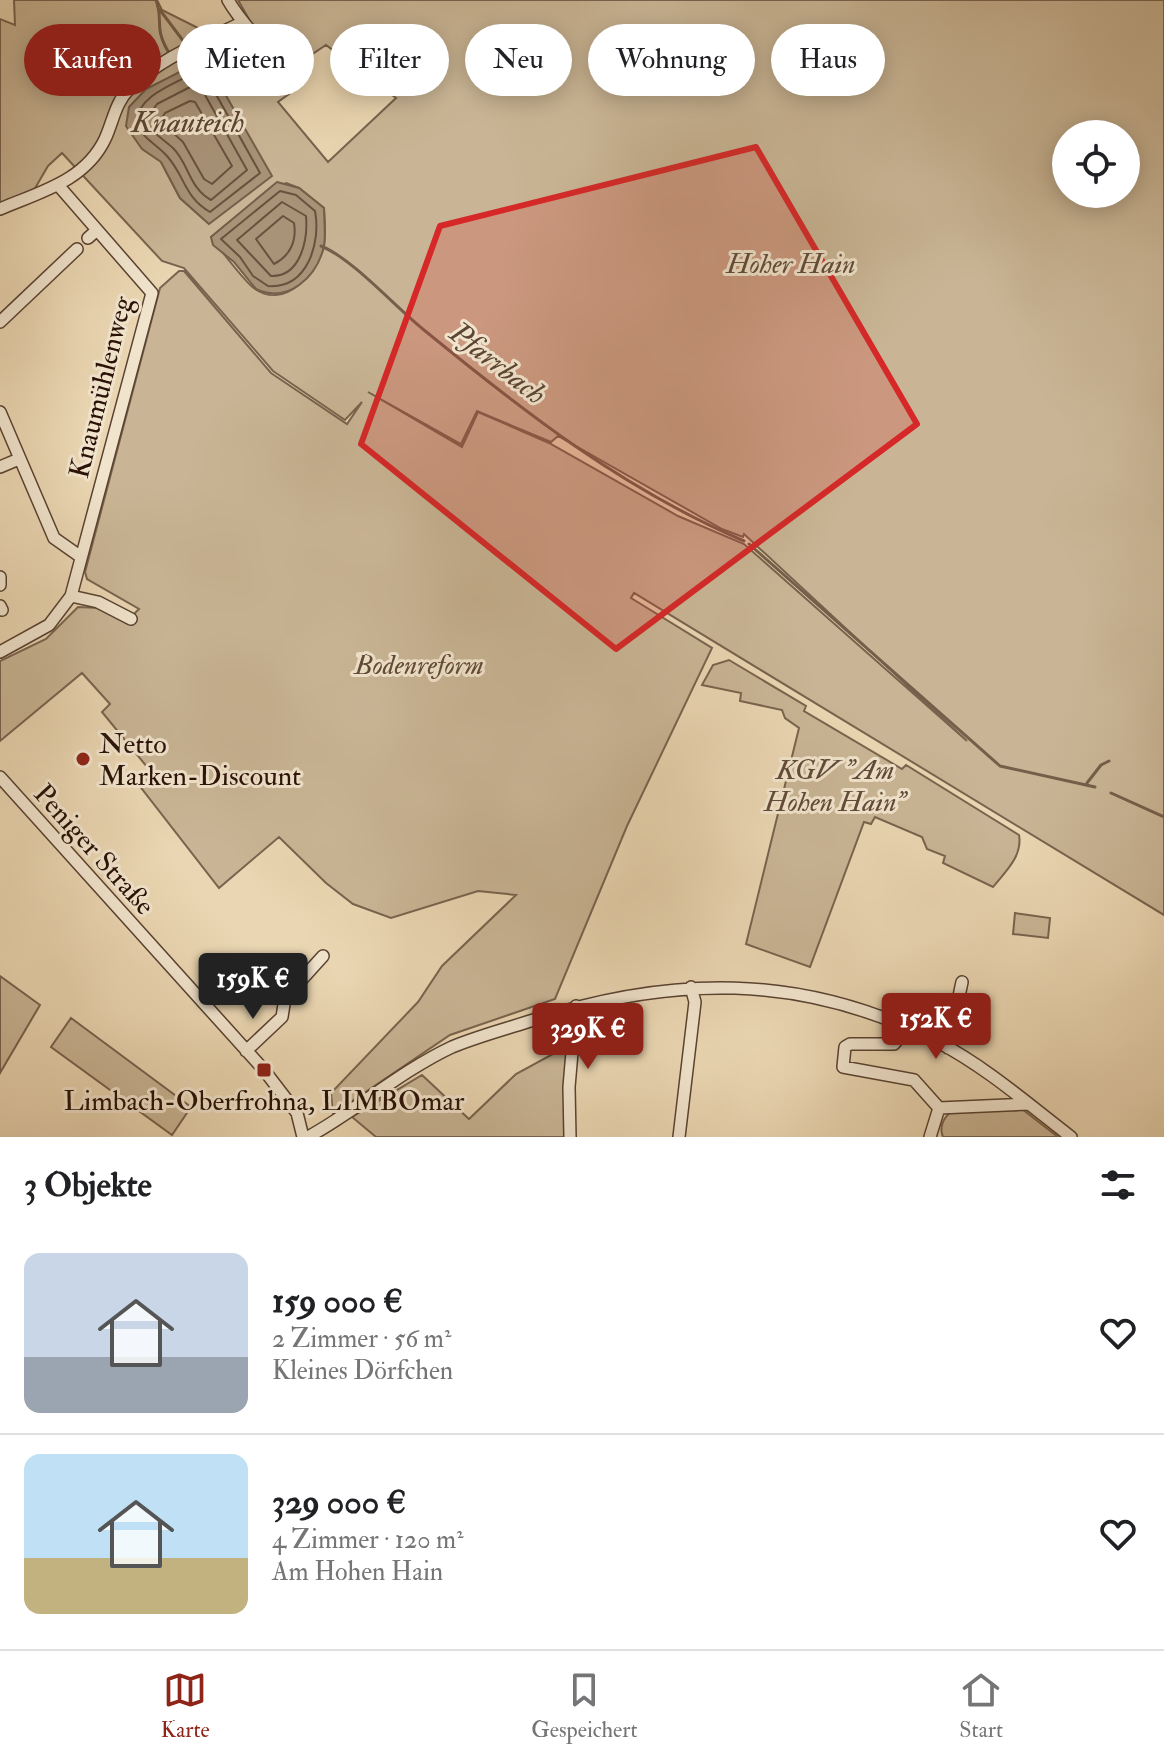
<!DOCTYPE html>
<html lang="de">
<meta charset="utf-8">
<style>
body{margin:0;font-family:"IM FELL Double Pica",serif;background:#f6f6f6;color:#202124;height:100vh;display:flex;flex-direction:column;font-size:30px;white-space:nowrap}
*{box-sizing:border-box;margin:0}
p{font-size:26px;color:#757577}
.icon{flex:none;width:44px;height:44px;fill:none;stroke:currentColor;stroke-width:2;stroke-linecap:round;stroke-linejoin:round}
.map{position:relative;height:1137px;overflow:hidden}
.panel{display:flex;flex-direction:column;background:#fff;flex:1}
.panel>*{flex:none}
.top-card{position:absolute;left:24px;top:24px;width:1116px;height:72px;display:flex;gap:16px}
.buttons{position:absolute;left:1052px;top:120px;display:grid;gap:16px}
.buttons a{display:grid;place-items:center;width:88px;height:88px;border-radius:50%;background:#fff;box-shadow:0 4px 20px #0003;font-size:40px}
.price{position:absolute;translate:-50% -68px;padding:0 18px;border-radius:8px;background:#8f2418;color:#fff;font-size:26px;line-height:52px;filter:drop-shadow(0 2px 4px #0008)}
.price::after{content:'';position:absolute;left:50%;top:48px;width:24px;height:18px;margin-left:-12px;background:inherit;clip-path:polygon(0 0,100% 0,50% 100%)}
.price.selected{background:#222;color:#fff}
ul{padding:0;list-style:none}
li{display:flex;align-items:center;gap:24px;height:200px;padding:0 24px}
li+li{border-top:2px solid #e0e0e0}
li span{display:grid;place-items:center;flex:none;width:224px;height:160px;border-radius:16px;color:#555}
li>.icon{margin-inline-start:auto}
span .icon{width:96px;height:96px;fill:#fffc;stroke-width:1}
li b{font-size:34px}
h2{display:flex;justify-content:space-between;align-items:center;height:96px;padding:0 24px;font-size:34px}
.tag{padding:0 28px;border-radius:36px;background:#fff;box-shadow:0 4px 20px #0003;font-size:28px;line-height:72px}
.tag.selected{background:#8f2418;color:#fff}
.menu{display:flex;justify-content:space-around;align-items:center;height:112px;border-top:2px solid #e0e0e0;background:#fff;font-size:22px;color:#757577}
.menu a{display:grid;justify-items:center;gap:4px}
.menu .selected{color:#8f2418}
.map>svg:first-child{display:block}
.green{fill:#c9b595;stroke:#79634e;stroke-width:2;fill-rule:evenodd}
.water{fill:#a89378;stroke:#755f4a;stroke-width:2}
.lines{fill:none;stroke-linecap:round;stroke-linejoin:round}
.shore{stroke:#68523f;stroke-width:2}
.stream{stroke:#755f4a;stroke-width:3}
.minor-casing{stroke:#594231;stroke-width:14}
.minor{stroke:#f1e4cd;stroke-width:11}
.marked{fill:#d62828;fill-opacity:0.2;stroke:#d62828;stroke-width:6;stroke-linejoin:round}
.poi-dot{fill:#8f2418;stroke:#f1e4cd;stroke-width:3}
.labels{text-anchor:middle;stroke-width:6;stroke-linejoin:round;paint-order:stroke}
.park-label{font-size:28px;font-style:italic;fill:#614a38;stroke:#f1e4cd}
.street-label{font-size:28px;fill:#291106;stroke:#f1e4cd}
.poi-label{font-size:28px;fill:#291106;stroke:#f1e4cd;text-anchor:start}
.water-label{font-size:30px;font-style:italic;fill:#5c4534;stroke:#f1e4cd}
</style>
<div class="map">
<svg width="1164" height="1137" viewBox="0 0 1164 1137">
<rect width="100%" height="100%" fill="#ead6b2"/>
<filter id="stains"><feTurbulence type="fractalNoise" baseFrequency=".0025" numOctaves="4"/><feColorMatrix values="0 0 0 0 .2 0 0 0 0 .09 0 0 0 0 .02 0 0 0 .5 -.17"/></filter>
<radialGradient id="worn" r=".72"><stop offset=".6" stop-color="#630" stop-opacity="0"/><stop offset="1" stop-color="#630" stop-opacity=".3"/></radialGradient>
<!-- green -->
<path class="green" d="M 14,0 L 157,0 L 162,10 L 214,36 L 215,45 L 245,91 L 274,74 L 289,94 L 278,102 L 328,162 L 396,98 L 326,45 L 281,75 L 238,0 L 1164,0 L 1164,915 L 634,593 L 631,598 L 712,648 L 627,826 L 555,999 L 450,1035 L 333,1114 L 331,1093 L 418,1002 L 442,966 L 516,895 L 478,891 L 391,918 L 353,904 L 326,883 L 279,837 L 219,888 L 139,785 L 152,773 L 102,712 L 110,704 L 82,673 L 0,741 L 0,661 L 46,639 L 78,607 L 100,608 L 127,621 L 139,609 L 87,579 L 85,572 L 160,288 L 179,271 L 184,271 L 271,373 L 347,424 L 362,402 L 345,420 L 273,371 L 184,268 L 162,261 L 62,153 L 48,166 L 34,190 L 0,204 L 0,19 L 15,25 ZM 1066,134 L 1126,134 L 1126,194 L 1066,194 ZM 161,162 L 209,224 L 180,198 ZM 286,183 L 299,188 L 324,208 C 325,221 326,233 324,246 C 318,272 285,310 255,289 C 246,283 219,248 211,237 L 251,204 ZM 368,392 L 461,444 L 477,411 L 551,442 L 558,436 L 722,529 L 743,537 L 744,534 L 967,741 L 744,544 L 678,516 L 549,443 L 478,412 L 462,447 Z
M 729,660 L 806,706 L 804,711 L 902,769 L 906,765 L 1019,835 C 1023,856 1005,872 993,887 L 943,863 L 945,856 L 927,849 L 922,837 L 875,817 L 871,824 L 864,822 L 810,967 L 746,944 L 799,728 L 785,718 L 782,710 L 740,701 L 741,693 L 702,685 L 713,665 Z
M 1015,913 L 1050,918 L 1048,938 L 1013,934 Z
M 0,976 L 40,1005 L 0,1073 Z
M 71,1018 L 191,1107 L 172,1135 L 51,1047 Z
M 573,1043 L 570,1137 L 376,1137 L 352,1117 L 422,1075 L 469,1119 L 516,1074 Z
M 1022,1109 L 1058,1137 L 943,1137 C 939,1128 943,1118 951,1112 Z"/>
<!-- water -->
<path class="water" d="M 205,59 L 272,176 L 209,224 L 180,198 L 161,162 L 142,149 L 126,126 L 129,107 L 146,89 Z
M 277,182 L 299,188 L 324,208 C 324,221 326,233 324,246 C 317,277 288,304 256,289 L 234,262 L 213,245 L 211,237 Z"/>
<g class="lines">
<!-- shore -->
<path class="shore" d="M 198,71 L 204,73 L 260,173 L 210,212 C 184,197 185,176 167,156 C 156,144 144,139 135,124 C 138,94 175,84 198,71 Z
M 194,85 L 200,86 L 247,170 L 211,200 C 189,188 189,164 173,148 C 162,138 153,134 145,121 L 157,104 Z
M 190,101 L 195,102 L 232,166 L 212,184 L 204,179 L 183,142 L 160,121 L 165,113 Z
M 280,191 L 296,195 L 315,211 C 321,242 308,289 268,286 L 253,276 L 240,257 L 221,239 Z
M 282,202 L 306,216 C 308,239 301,277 271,276 L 237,240 Z
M 283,216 L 294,223 C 297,241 290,256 274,264 L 256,239 Z"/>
<!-- stream -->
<path class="stream" d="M 156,0 C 164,22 153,26 169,53
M 160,10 L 187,46
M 191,53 L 196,63
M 321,246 C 353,259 395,307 424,330 C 524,412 623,489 744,541
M 749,544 L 1000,766 L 1095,787
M 1087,783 L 1101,765 L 1109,761
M 1111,793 L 1164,817"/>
<defs>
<path id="minor" d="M 228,0 C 241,23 258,37 273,59
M 0,209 C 40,192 85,181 105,139 C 113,122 115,103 129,89 C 160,58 203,42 241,23
M 88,238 L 97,230
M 0,322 L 77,249
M 0,412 L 54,538 L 81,557
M 0,467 L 19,459
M 0,577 L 0,585
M 71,596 L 98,602 L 131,619
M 0,606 L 2,610
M 0,652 L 49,625 L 71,596 L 152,293 L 58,185
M 0,777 L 264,1070 L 297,1113 L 303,1137
M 907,1028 L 894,1044 L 850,1044 L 845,1047 L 843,1067 L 914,1080 L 939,1108 L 930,1137
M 948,1048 L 962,982
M 246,1051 L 282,1017 L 285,998 L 323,956
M 939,1108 L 1028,1104
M 308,1137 C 357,1110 401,1071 452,1047 C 476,1037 502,1030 527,1022 C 670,975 802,972 938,1042 C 986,1067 1028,1104 1071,1137
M 570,1137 L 569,1087 L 576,1006
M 679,1137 L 695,1002 L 691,987"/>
</defs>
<!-- minor casing -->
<use href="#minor" class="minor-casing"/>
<!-- minor -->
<use href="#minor" class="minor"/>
</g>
<!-- marked area -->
<path class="marked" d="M 756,147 L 917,424 L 616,649 L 361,444 L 440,226 Z"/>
<!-- markers -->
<g class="poi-dot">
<circle cx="83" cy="759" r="8"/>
<rect x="256" y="1062" width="16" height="16" rx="4"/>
</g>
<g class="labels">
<!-- park labels -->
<g class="park-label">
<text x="791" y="273">Hoher Hain</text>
<text x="419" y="674">Bodenreform</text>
<text x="835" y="779">KGV "Am<tspan x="835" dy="32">Hohen Hain"</tspan></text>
</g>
<!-- street labels -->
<g class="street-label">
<text transform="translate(100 387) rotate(-76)" y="10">Knaumühlenweg</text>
<text transform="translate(95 849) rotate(48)" y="10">Peniger Straße</text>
</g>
<!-- poi labels -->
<g class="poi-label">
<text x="99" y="753">Netto<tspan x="99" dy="32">Marken-Discount</tspan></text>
<text x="264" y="1110" text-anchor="middle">Limbach-Oberfrohna, LIMBOmar</text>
</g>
<!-- water labels -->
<g class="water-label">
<text x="188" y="132">Knauteich</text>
<text transform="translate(498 363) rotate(38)" y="10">Pfarrbach</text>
</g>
</g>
<rect width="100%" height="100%" filter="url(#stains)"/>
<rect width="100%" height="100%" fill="url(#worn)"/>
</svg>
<div class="buttons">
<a><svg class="icon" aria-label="locate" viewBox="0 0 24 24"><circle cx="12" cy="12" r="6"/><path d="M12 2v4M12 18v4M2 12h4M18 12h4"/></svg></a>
</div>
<b class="price selected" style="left:253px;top:1021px">159K €</b>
<b class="price" style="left:936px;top:1061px">152K €</b>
<b class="price" style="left:588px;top:1071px">329K €</b>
<div class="top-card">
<a class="tag selected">Kaufen</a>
<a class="tag">Mieten</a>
<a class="tag">Filter</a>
<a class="tag">Neu</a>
<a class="tag">Wohnung</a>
<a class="tag">Haus</a>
</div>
</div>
<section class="panel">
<h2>3 Objekte<svg class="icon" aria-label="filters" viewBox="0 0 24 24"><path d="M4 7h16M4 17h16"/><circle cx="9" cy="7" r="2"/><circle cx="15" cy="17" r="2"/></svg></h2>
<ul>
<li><span style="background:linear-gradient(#c9d6e8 65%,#9aa5b1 0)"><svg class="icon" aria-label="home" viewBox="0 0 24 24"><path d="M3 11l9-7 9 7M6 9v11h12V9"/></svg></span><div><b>159 000 €</b><p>2 Zimmer · 56 m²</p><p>Kleines Dörfchen</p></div><svg class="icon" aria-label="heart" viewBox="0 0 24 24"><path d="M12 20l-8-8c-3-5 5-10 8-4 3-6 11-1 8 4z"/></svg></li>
<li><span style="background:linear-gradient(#bfe0f5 65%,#c2b280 0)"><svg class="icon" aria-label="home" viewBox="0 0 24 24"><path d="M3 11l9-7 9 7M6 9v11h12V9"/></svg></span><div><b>329 000 €</b><p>4 Zimmer · 120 m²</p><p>Am Hohen Hain</p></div><svg class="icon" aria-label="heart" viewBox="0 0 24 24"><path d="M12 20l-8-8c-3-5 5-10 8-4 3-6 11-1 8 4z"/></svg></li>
</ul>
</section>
<nav class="menu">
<a class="selected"><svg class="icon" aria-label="map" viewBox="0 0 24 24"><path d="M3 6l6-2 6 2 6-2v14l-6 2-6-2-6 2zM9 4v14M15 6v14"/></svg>Karte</a>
<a><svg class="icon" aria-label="saved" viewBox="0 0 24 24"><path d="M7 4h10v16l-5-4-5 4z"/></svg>Gespeichert</a>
<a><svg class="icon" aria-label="home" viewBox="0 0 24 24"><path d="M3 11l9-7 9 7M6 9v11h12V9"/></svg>Start</a>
</nav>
